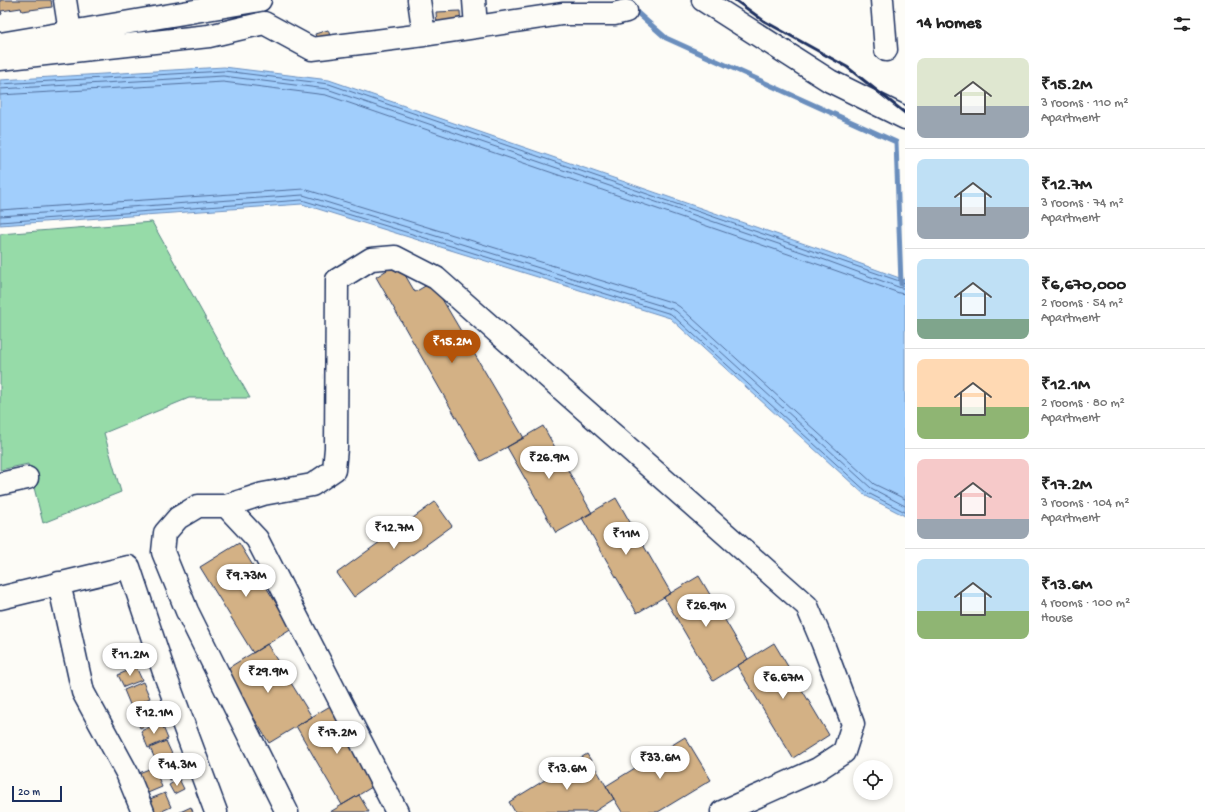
<!DOCTYPE html>
<meta charset="utf-8">
<style>
body{margin:0;font-family:"Gochi Hand",sans-serif;background:#f2f2f2;color:#222;height:100vh;display:flex;flex-direction:column;font-size:15px;white-space:nowrap}
*{box-sizing:border-box;margin:0}
p{font-size:13px;color:#767676}
.icon{flex:none;width:22px;height:22px;fill:none;stroke:currentColor;stroke-width:2;stroke-linecap:round;stroke-linejoin:round}
.map{position:relative;flex:1;overflow:hidden}
.details{display:flex;flex-direction:column;background:#fff;width:300px}
.details>*{flex:none}
.fabs{position:absolute;left:853px;top:760px;display:grid;gap:8px}
.fabs a{display:grid;place-items:center;width:40px;height:40px;border-radius:50%;background:#fff;box-shadow:0 2px 6px #0003;font-size:20px}
.scale{position:absolute;left:12px;bottom:10px;width:50px;box-sizing:border-box;padding-left:4px;border:2px solid #1b2f5e;border-top:0;font-size:11px;line-height:14px;white-space:nowrap;color:#1b2f5e;-webkit-text-stroke:3px #fdfcf7;paint-order:stroke}
.price{position:absolute;translate:-50% -34px;padding:0 9px;border-radius:14px;background:#fff;color:#222;font-size:13px;line-height:26px;filter:drop-shadow(0 1px 2px #0008)}
.price::after{content:'';position:absolute;left:50%;top:24px;width:12px;height:9px;margin-left:-6px;background:inherit;clip-path:polygon(0 0,100% 0,50% 100%)}
.price.on{background:#b45309;color:#fff}
ul{padding:0;list-style:none}
li{display:flex;align-items:center;gap:12px;height:100px;padding:0 12px}
li+li{border-top:1px solid #e0e0e0}
li span{display:grid;place-items:center;flex:none;width:112px;height:80px;border-radius:8px;color:#555}
li>.icon{margin-inline-start:auto}
span .icon{width:48px;height:48px;fill:#fffc;stroke-width:1}
li b{font-size:17px}
h2{display:flex;justify-content:space-between;align-items:center;height:48px;padding:0 12px;font-size:17px}
main{display:flex;flex:1;min-height:0}
.map>svg:first-child{display:block}
.green{fill:#96dba8;stroke:#588583}
.water{fill:#a1cefc;stroke:#6b8ebd}
.lines{fill:none;stroke-linecap:round;stroke-linejoin:round}
.shore{stroke:#516f9d;stroke-width:1}
.stream{stroke:#6b8ebd;stroke-width:5}
.building{fill:#d3b185;stroke:#1b2f5e}
.minor-casing{stroke:#1b2f5e;stroke-width:25}
.minor{stroke:#fdfcf7;stroke-width:22}
.rail{stroke:#1b2f5e;stroke-width:3}
</style>
<main>
<div class="map">
<svg width="905" height="812" viewBox="0 0 905 812">
<rect width="100%" height="100%" fill="#fdfcf7"/>
<filter id="ink" filterUnits="userSpaceOnUse"><feTurbulence type="fractalNoise" baseFrequency=".025" numOctaves="2"/><feDisplacementMap in="SourceGraphic" scale="8" xChannelSelector="R" yChannelSelector="G"/><feConvolveMatrix kernelMatrix="1 2 1 2 8 2 1 2 1" color-interpolation-filters="sRGB"/></filter>
<g filter="url(#ink)">
<!-- green -->
<path class="green" d="M 152,222 L 250,398 L 189,398 L 104,433 L 121,492 L 43,523 L 28,464 L 0,470 L 0,234 Z"/>
<!-- water -->
<path class="water" d="M 224,67 L 329,80 L 828,252 L 905,280 L 905,516 L 866,496 L 670,318 L 302,204 L 0,225 L 0,80 Z"/>
<g class="lines">
<!-- shore -->
<path class="shore" d="M 0,84 L 224,71 L 329,84 L 905,283
M 0,89 L 223,76 L 327,89 L 825,260 L 901,288 L 905,288
M 0,95 L 223,82 L 326,95 L 823,266 L 899,293 L 905,294
M 0,210 L 304,189 L 674,303 L 680,307 L 874,484 L 905,499
M 0,216 L 303,195 L 672,309 L 676,311 L 871,488 L 905,506
M 0,222 L 302,200 L 671,314 L 868,493 L 905,512"/>
<!-- stream -->
<path class="stream" d="M 624,0 L 625,2 L 666,38 L 896,142 L 901,284"/>
</g>
<!-- building -->
<path class="building" d="M 0,0 L 51,0 L 52,7 L 22,11 L 21,8 L 1,11 L 2,14 L 0,15 Z
M 460,11 L 461,26 L 437,27 L 436,12 Z
M 328,30 L 332,41 L 318,45 L 315,34 Z
M 398,263 L 415,292 L 432,282 L 524,438 L 481,461 L 376,277 Z
M 543,426 L 592,513 L 556,533 L 507,447 Z
M 616,498 L 671,593 L 637,613 L 582,518 Z
M 435,502 L 452,526 L 354,597 L 337,573 Z
M 239,543 L 292,629 L 253,653 L 200,567 Z
M 699,576 L 748,659 L 713,681 L 664,597 Z
M 774,643 L 829,735 L 793,758 L 737,666 Z
M 267,644 L 312,717 L 269,743 L 225,670 Z
M 136,667 L 142,680 L 124,687 L 118,675 Z
M 143,682 L 150,698 L 131,707 L 124,690 Z
M 152,700 L 160,719 L 140,728 L 132,709 Z
M 332,705 L 377,784 L 342,805 L 296,726 Z
M 161,722 L 168,739 L 148,748 L 141,731 Z
M 685,737 L 711,780 L 658,812 L 622,812 L 606,786 Z
M 166,741 L 172,754 L 156,761 L 150,748 Z
M 587,754 L 614,799 L 594,812 L 515,812 L 509,802 Z
M 170,757 L 173,765 L 161,770 L 158,762 Z
M 179,763 L 184,774 L 170,780 L 165,770 Z
M 154,767 L 162,787 L 143,795 L 134,775 Z
M 179,779 L 184,789 L 174,794 L 169,785 Z
M 165,793 L 171,807 L 160,812 L 155,812 L 150,799 Z
M 359,795 L 369,812 L 330,812 L 342,805 Z
M 191,807 L 193,812 L 180,812 Z"/>
<g class="lines">
<defs>
<path id="minor" d="M 65,0 L 70,32
M 419,0 L 424,35
M 474,0 L 476,27
M 703,0 L 830,81 L 905,118
M 882,0 L 886,50
M 0,44 L 260,0
M 0,59 L 209,36 L 264,23 L 312,49 L 424,35 L 562,14 L 614,14 L 626,11
M 0,484 L 27,478
M 226,506 L 257,539 L 397,812
M 59,583 L 83,692 L 127,773 L 143,812
M 0,598 L 129,567 L 164,672 L 216,812
M 287,812 L 187,611 L 163,552 L 165,533 L 178,518 L 198,506 L 226,506 L 263,494 L 312,485 L 334,470 L 336,448 L 337,280 L 371,259 L 395,257 L 436,278 L 807,606 L 823,644 L 853,724 L 844,752 L 818,769 L 722,812"/>
</defs>
<!-- minor casing -->
<use href="#minor" class="minor-casing"/>
<!-- minor -->
<use href="#minor" class="minor"/>
<!-- rail -->
<path class="rail" d="M 735,0 L 764,21 L 847,67 L 905,113"/>
</g>
</g>
</svg>
<div class="fabs">
<a><svg class="icon" aria-label="locate" viewBox="0 0 24 24"><circle cx="12" cy="12" r="6"/><path d="M12 2v4M12 18v4M2 12h4M18 12h4"/></svg></a>
</div>
<div class="scale">20 m</div>
<b class="price on" style="left:452px;top:364px">₹15.2M</b>
<b class="price" style="left:549px;top:480px">₹26.9M</b>
<b class="price" style="left:394px;top:550px">₹12.7M</b>
<b class="price" style="left:626px;top:556px">₹11M</b>
<b class="price" style="left:246px;top:598px">₹9.73M</b>
<b class="price" style="left:706px;top:628px">₹26.9M</b>
<b class="price" style="left:130px;top:677px">₹11.2M</b>
<b class="price" style="left:268px;top:694px">₹29.9M</b>
<b class="price" style="left:783px;top:700px">₹6.67M</b>
<b class="price" style="left:154px;top:735px">₹12.1M</b>
<b class="price" style="left:337px;top:755px">₹17.2M</b>
<b class="price" style="left:660px;top:780px">₹33.6M</b>
<b class="price" style="left:177px;top:787px">₹14.3M</b>
<b class="price" style="left:567px;top:791px">₹13.6M</b>
</div>
<section class="details">
<h2>14 homes<svg class="icon" aria-label="filters" viewBox="0 0 24 24"><path d="M4 7h16M4 17h16"/><circle cx="9" cy="7" r="2"/><circle cx="15" cy="17" r="2"/></svg></h2>
<ul>
<li><span style="background:linear-gradient(#dfe7d0 60%,#9aa5b1 0)"><svg class="icon" aria-label="home" viewBox="0 0 24 24"><path d="M3 11l9-7 9 7M6 9v11h12V9"/></svg></span><div><b>₹15.2M</b><p>3 rooms · 110 m²</p><p>Apartment</p></div></li>
<li><span style="background:linear-gradient(#bfe0f5 60%,#9aa5b1 0)"><svg class="icon" aria-label="home" viewBox="0 0 24 24"><path d="M3 11l9-7 9 7M6 9v11h12V9"/></svg></span><div><b>₹12.7M</b><p>3 rooms · 74 m²</p><p>Apartment</p></div></li>
<li><span style="background:linear-gradient(#bfe0f5 75%,#7fa58c 0)"><svg class="icon" aria-label="home" viewBox="0 0 24 24"><path d="M3 11l9-7 9 7M6 9v11h12V9"/></svg></span><div><b>₹6,670,000</b><p>2 rooms · 54 m²</p><p>Apartment</p></div></li>
<li><span style="background:linear-gradient(#ffd9b3 60%,#8fb573 0)"><svg class="icon" aria-label="home" viewBox="0 0 24 24"><path d="M3 11l9-7 9 7M6 9v11h12V9"/></svg></span><div><b>₹12.1M</b><p>2 rooms · 80 m²</p><p>Apartment</p></div></li>
<li><span style="background:linear-gradient(#f6c9c9 75%,#9aa5b1 0)"><svg class="icon" aria-label="home" viewBox="0 0 24 24"><path d="M3 11l9-7 9 7M6 9v11h12V9"/></svg></span><div><b>₹17.2M</b><p>3 rooms · 104 m²</p><p>Apartment</p></div></li>
<li><span style="background:linear-gradient(#bfe0f5 65%,#8fb573 0)"><svg class="icon" aria-label="home" viewBox="0 0 24 24"><path d="M3 11l9-7 9 7M6 9v11h12V9"/></svg></span><div><b>₹13.6M</b><p>4 rooms · 100 m²</p><p>House</p></div></li>
</ul>
</section>
</main>
